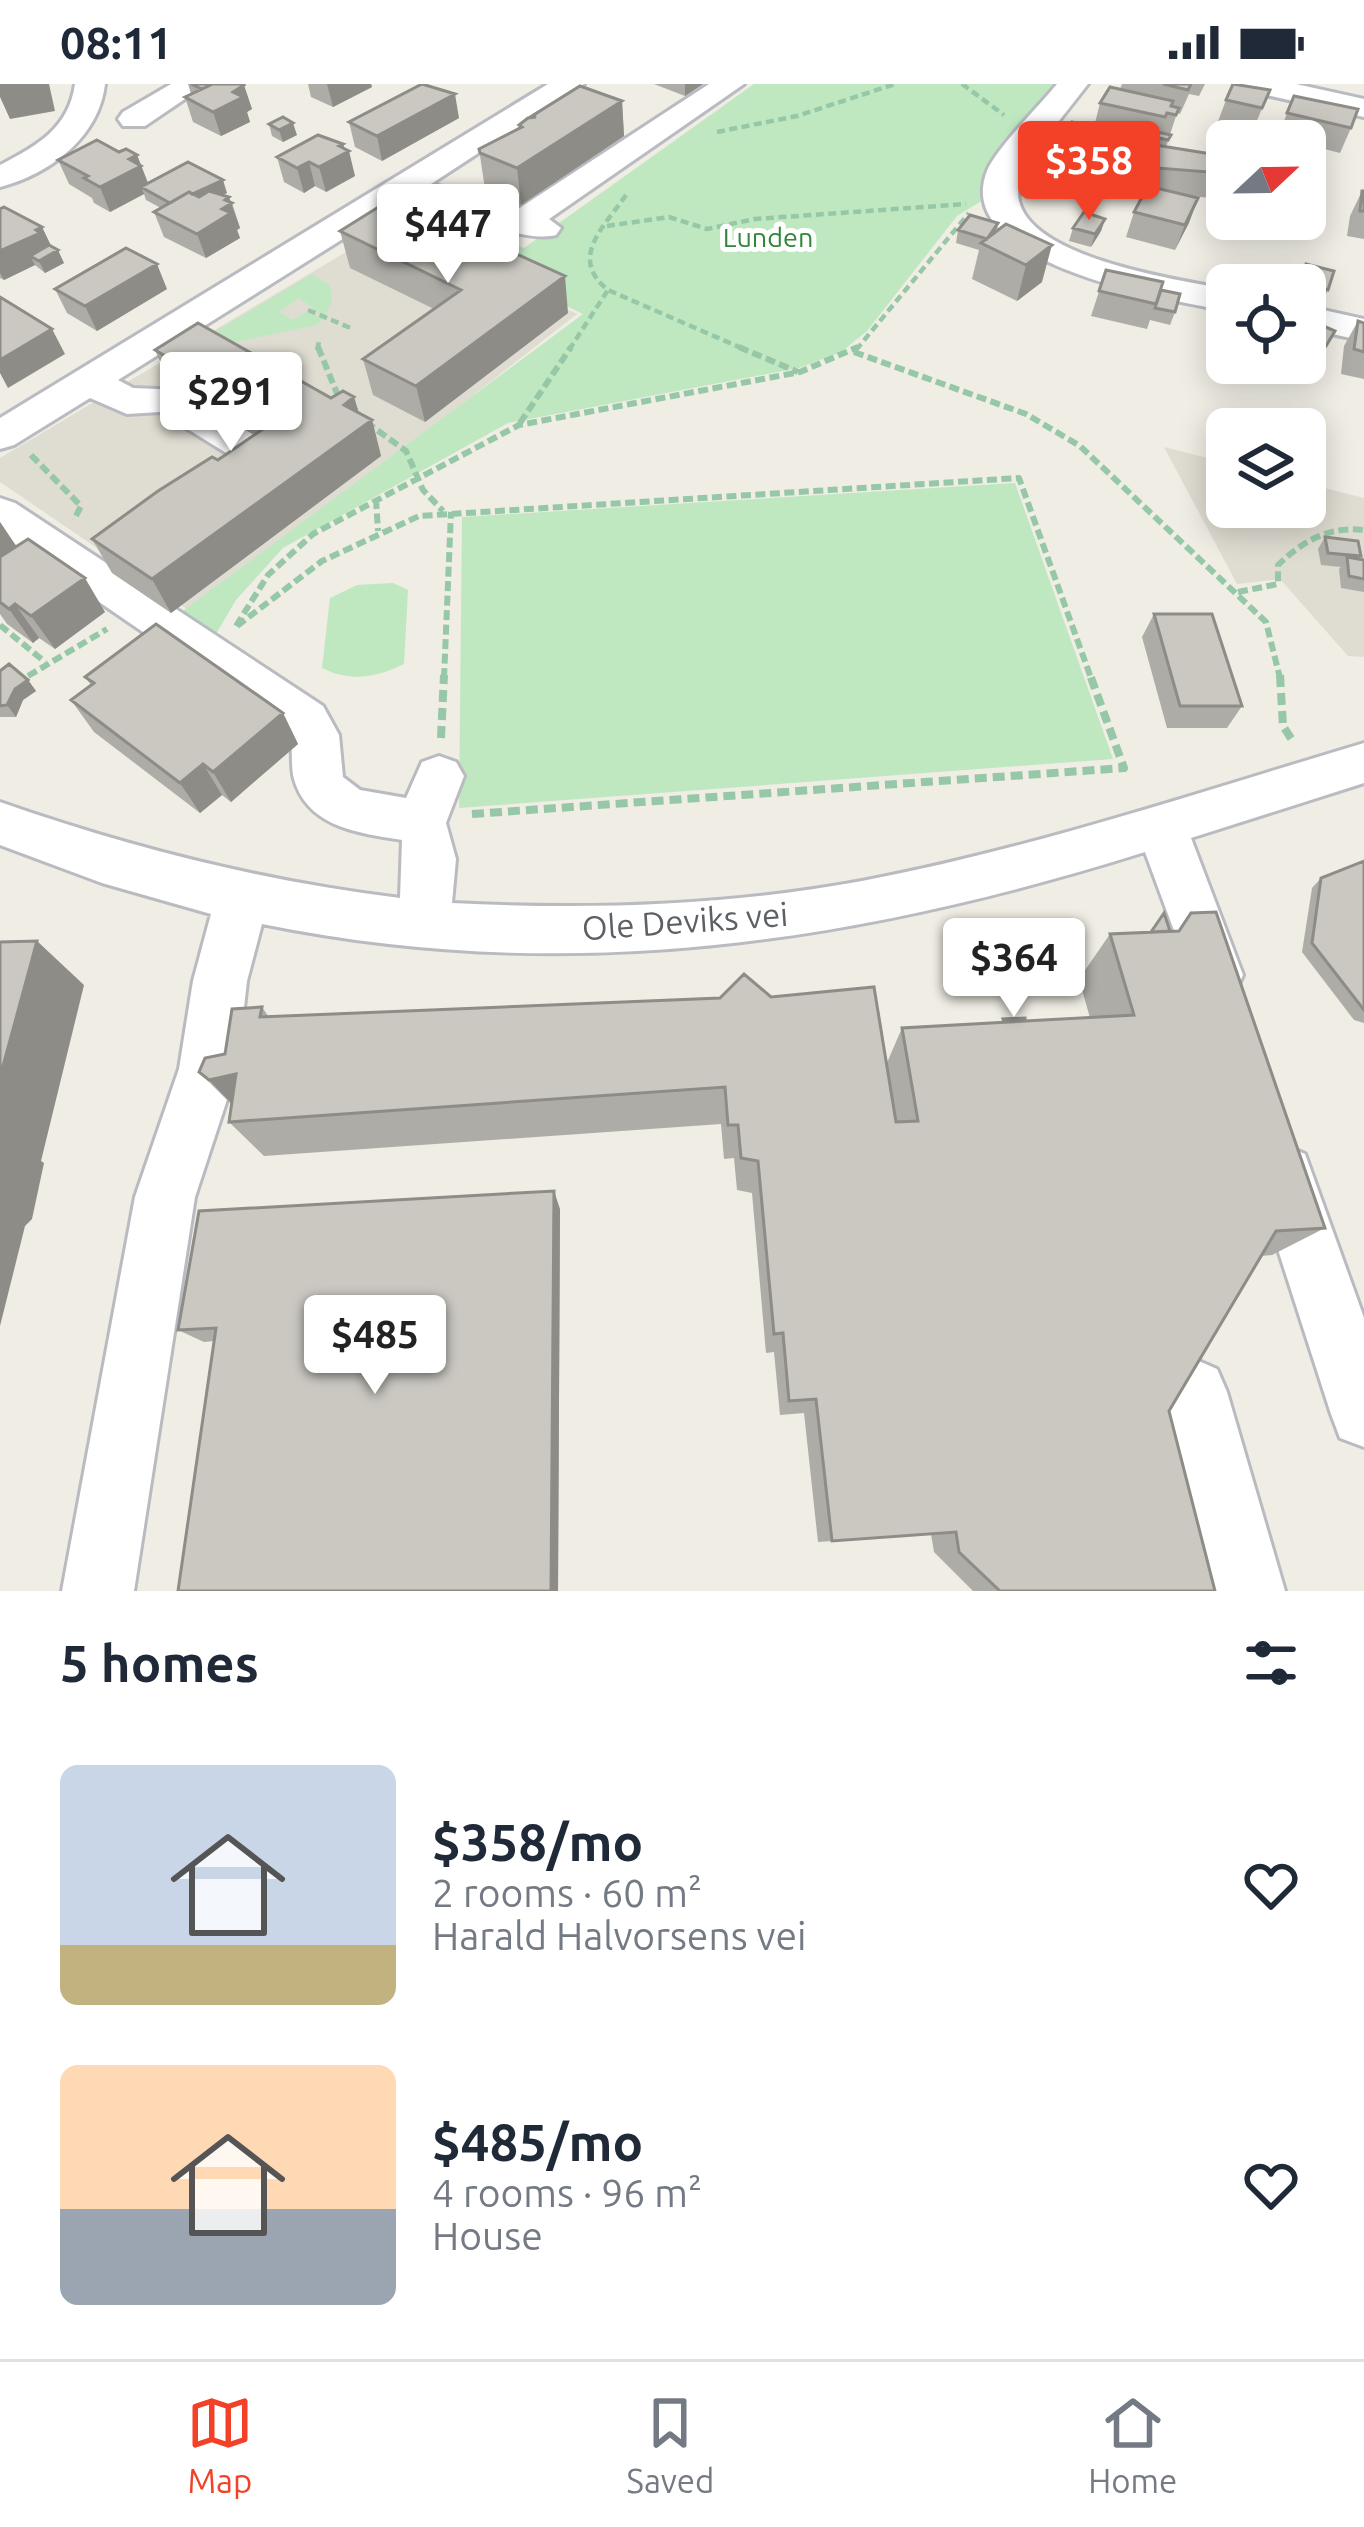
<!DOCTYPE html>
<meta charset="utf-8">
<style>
body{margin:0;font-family:Ubuntu,sans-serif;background:#f2f2f3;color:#1f2937;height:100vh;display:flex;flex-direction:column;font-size:45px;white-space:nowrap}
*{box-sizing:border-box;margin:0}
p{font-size:39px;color:#747a83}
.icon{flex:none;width:66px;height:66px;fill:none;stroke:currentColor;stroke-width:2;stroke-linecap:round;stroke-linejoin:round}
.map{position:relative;height:1507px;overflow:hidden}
.panel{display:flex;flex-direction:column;background:#fff;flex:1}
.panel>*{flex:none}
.needle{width:78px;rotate:68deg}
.controls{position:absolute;left:1206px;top:36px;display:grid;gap:24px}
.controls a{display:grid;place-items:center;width:120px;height:120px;border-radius:18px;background:#fff;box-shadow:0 6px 30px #0003;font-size:60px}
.price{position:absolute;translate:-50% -102px;padding:0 27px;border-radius:12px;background:#fff;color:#222;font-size:39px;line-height:78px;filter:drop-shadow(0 3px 6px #0008)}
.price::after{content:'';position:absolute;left:50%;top:72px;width:36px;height:27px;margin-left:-18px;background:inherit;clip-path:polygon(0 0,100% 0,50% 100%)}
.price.selected{background:#f24127;color:#fff}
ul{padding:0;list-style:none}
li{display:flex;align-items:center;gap:36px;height:300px;padding:0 60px}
li span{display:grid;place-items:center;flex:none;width:336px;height:240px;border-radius:18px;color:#555}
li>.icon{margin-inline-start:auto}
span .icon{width:144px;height:144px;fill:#fffc;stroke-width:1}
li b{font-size:51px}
h2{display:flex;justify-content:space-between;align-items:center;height:144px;padding:0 60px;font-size:51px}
.status{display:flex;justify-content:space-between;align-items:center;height:84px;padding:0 60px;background:#fff;direction:ltr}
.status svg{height:33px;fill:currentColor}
.dock{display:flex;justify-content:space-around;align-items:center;height:168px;border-top:3px solid #e0e1e3;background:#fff;font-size:33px;color:#747a83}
.dock a{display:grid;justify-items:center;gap:6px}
.dock .selected{color:#f24127}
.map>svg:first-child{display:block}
.education{fill:#dfdcd2}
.green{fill:#bfe8c1}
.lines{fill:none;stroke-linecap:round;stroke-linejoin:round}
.minor-casing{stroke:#b9bbc1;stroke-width:6}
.path-far2{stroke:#96c7a7;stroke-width:4.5;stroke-dasharray:8 4.5;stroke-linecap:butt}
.path-far1{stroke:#96c7a7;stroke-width:6;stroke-dasharray:10 4.5;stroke-linecap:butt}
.path{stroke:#96c7a7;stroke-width:8;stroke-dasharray:12 6;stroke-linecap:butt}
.minor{fill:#fff;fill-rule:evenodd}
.wall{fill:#aeaca6}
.shaded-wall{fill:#8d8c87}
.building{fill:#cac8c1;stroke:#8d8c87;stroke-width:3}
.labels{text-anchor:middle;stroke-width:10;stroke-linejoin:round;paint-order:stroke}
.far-park-label{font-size:27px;fill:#318739;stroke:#fff}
.street-label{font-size:33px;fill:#5c6065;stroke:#fff}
</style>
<div class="status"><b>08:11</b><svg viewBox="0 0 49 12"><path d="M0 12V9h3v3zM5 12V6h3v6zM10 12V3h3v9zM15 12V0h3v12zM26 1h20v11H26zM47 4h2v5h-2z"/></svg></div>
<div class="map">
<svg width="1364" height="1507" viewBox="0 0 1364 1507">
<rect width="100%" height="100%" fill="#efede4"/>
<!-- education -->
<path class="education" d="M 393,140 L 577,230 L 194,530 L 0,398 L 0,374 Z
M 1164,363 L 1227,379 L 1227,423 L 1305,423 L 1305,399 L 1364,414 L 1364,573 L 1348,572 L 1280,495 L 1237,500 Z"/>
<!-- green -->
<path class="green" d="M 754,0 L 1061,0 L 985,115 L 957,132 L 867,247 L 841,268 L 799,284 L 508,339 L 283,464 L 236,516 L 210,560 L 176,532 L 583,230 L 393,140 L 423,116 L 451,126 L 440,138 L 524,164 Z
M 312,190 L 330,202 L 332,216 L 325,233 L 299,214 L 279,228 L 293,236 L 306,228 L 323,235 L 316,241 L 227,260 L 196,259 Z
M 1015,399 L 1113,675 L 459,724 L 462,433 Z
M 393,499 L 408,506 L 404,580 C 376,594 350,598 322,584 L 330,514 L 357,501 Z"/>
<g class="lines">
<defs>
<path id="minor" d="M 75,0 L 105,0 C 99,53 50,90 0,103 L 0,81 C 37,62 69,44 75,0 Z
M 171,0 L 207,0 L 145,42 L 123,42 L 118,35 L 123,28 Z
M 548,0 L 584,0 L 431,100 L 518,125 L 709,0 L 744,0 L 549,135 L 561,144 L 556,151 C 522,160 445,125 408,114 L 118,296 L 133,304 L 181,306 L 287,369 L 293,379 L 287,389 L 273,393 L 259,389 L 160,328 L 127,330 L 90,314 L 14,361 L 0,365 L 0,334 Z
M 1057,0 L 1088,0 L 1018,89 C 1019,97 1017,109 1019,117 C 1033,175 1178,196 1227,205 L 1227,227 C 1172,216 950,181 987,87 C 995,66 1041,20 1057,0 Z
M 1240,0 L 1296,0 L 1364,15 L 1364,33 L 1244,6 Z
M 1305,222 L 1364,235 L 1364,257 L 1305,244 Z
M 0,414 L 15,419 L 323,622 L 339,651 L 343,693 L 360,706 L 406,714 L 422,678 L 439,672 L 456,678 L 464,692 L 446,739 L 456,775 L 452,819 C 589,826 727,822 862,797 C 1034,764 1197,709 1364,659 L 1364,699 L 1191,754 L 1243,891 L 1235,909 L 1216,916 L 1197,909 L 1145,768 C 852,860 566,902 262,840 L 247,897 L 237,985 L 195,1113 L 134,1507 L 62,1507 L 135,1113 L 179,985 L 193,897 L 211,830 L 102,799 L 0,761 L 0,718 C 132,764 261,797 400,814 L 402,756 C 360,749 308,744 294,695 C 290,680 294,663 289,648 L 0,450 Z
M 1284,1061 L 1305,1070 L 1364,1234 L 1364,1363 L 1340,1354 L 1331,1330 L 1254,1091 L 1263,1070 Z
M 1194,1275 L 1217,1285 L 1227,1308 L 1285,1507 L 1213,1507 L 1161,1308 L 1171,1285 Z"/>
</defs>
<!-- minor casing -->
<use href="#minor" class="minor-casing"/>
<!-- path-far2 -->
<path class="path-far2" d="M 962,0 L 1004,31
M 717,48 L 797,32 L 895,0
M 626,111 C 604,143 568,174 608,206 L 746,266
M 607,142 L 669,133 L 707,145 L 755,135 L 966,120
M 308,226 L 353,245
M 317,266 L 320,254
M 569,266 L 608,206
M 856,266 L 969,129"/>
<!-- path-far1 -->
<path class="path-far1" d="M 318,263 L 341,319
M 739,263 L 798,288
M 854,268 L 1026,330 L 1080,362 L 1266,538 L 1280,594
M 366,338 L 406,367 L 423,406 L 443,427
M 520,339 L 571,263
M 31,371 L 81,422 L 74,436
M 376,415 L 378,447
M 1238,508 L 1278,500 L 1278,481 C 1303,457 1328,442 1364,446
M 0,541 L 45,578
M 236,542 L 268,491 L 313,450 L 519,341 L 800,288 L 858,263
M 237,542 L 322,477 L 419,432 L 1019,394 L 1091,594
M 28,592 L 107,545
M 444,594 L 451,428"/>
<!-- path -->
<path class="path" d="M 1280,591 L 1283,642 L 1294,659
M 441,654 L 444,591
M 472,730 L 1124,684 L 1090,591"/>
<!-- minor -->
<use href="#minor" class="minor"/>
</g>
<!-- wall -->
<path class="wall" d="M 188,0 L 243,0 L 252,25 L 247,28 L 250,38 L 221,52 L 193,38 L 185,13 L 191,10 Z
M 308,0 L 371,0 L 372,3 L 333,23 L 311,13 Z
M 654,0 L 703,0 L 685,12 Z
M 1122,0 L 1205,0 L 1199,12 L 1189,10 L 1180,30 L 1177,29 L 1166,63 L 1221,89 L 1212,114 L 1189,112 L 1198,114 L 1175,166 L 1126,153 L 1134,128 L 1145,108 L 1136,108 L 1147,65 L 1137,63 L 1140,54 L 1127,51 L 1120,74 L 1110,93 L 1056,79 L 1062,54 L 1094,43 L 1100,19 L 1120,5 Z
M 1270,6 L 1252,48 L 1217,40 L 1226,16 Z
M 1294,12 L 1351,44 L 1340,69 L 1305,60 L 1305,57 L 1291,57 L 1277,54 Z
M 622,17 L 624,52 L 521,121 L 485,105 L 479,65 L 519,44 L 519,41 Z
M 459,34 L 382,77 L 355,63 L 349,38 Z
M 269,40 L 297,51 L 283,58 L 272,52 Z
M 343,60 L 355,92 L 326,108 L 315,102 L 304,109 L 284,98 L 277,73 Z
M 119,68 L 137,71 L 148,99 L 227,109 L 222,111 L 232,119 L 240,144 L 237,146 L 240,154 L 206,174 L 164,153 L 154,128 L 161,124 L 146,116 L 144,110 L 110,128 L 94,119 L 92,114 L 69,100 L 58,76 Z
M 1305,92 L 1324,95 L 1312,136 L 1303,138 L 1286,135 L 1305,135 Z
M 1362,107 L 1364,107 L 1364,155 L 1347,152 L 1350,132 Z
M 0,125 L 42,143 L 51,162 L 64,179 L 45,189 L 35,181 L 4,196 L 0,194 Z
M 1105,135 L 1101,147 L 1091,163 L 1069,157 L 1073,144 Z
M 998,139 L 996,148 L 1042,198 L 1017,217 L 972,195 L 979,166 L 956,159 L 958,146 Z
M 340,147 L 568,229 L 425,338 L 373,311 L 363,275 L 434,225 L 350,184 Z
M 1306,180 L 1328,206 L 1322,218 L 1305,214 L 1305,201 L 1297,201 Z
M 1106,186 L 1161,206 L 1175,228 L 1170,241 L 1150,236 L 1147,245 L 1091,232 Z
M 55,205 L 167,205 L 97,247 L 67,229 Z
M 1223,225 L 1227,226 L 1227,269 L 1209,265 L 1212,250 Z
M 1358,237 L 1364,239 L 1364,295 L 1341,290 L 1344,262 Z
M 1314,238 L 1335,247 L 1320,275 L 1305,271 L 1305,259 Z
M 155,266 L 331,314 L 354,313 L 359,329 L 372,336 L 381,372 L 171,529 L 112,489 L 92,455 L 254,351 L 171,302 Z
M 0,438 L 16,463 L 105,528 L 55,565 L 39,554 L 33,559 L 7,540 L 0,530 Z
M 1325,453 L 1361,472 L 1359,475 L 1364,476 L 1364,508 L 1341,504 L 1339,485 L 1341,483 L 1321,481 L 1318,465 Z
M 1154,530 L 1242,622 L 1227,644 L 1167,644 L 1142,553 Z
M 0,587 L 28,596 L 36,607 L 23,616 L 16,633 L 0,633 Z
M 85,593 L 283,629 L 298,660 L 231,718 L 222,711 L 200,729 L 94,648 L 71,616 L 91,601 Z
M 1364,777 L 1364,939 L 1354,936 L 1302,868 L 1312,804 L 1321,794 Z
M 1170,847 L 1325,1144 L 1272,1171 L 1261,1172 L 1169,1327 L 1215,1507 L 973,1507 L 934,1468 L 931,1450 L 818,1458 L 804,1329 L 780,1331 L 774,1268 L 766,1269 L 752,1109 L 737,1106 L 734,1074 L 724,1075 L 721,1040 L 264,1072 L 229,1038 L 232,1021 L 199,988 L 225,970 L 262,923 L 268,932 L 771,913 L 886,981 L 902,944 L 1001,938 L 1003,935 L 1025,937 L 1090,934 L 1079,895 L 1110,850 Z
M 560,1125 L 558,1507 L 178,1507 L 214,1257 L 204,1258 L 178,1246 Z"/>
<!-- shaded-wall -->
<path class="shaded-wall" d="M 0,0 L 49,0 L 55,27 L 10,35 L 0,13 Z
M 327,0 L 371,0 L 372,3 L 333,23 Z
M 685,0 L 703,0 L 685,12 Z
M 244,1 L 252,25 L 247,28 L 250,38 L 221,52 L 213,28 L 233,8 Z
M 455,10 L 459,34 L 382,77 L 377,52 Z
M 622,17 L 624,52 L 521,121 L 517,84 Z
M 293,39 L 297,51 L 283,58 L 279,46 Z
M 1128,50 L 1120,74 L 1110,93 L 1118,69 Z
M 343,60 L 346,69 L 349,67 L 355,92 L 326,108 L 319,83 Z
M 137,71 L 151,107 L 141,103 L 144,110 L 110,128 L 100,103 L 129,75 Z
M 309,78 L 315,102 L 304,109 L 297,84 Z
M 223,96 L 227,109 L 175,132 L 171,119 Z
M 1323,111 L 1312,136 L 1303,138 L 1315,113 Z
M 229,113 L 240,144 L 237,146 L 240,154 L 206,174 L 197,150 L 222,125 L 225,116 Z
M 1198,114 L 1189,139 L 1175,166 L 1185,141 Z
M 1105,135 L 1101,147 L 1091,163 L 1095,150 Z
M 42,143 L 54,168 L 58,166 L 64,179 L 45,189 L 39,177 L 30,172 L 35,181 L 4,196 L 0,189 L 0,167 Z
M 1052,161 L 1042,198 L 1017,217 L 1026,181 Z
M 157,180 L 167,205 L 97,247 L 85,222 Z
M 565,192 L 568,229 L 425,338 L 416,302 Z
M 52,245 L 65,270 L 8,304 L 0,289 L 0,276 Z
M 354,313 L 363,343 L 372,336 L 381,372 L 171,529 L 152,495 L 344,321 Z
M 0,438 L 21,469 L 0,483 Z
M 85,494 L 105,528 L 55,565 L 31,532 Z
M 15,520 L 39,554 L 33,559 L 9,525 Z
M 28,596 L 36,607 L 23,616 L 16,633 L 7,621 L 15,605 Z
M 283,629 L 298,660 L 231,718 L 213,688 Z
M 203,680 L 222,711 L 200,729 L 180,699 Z
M 37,857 L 84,901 L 41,1077 L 44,1079 L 32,1135 L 25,1142 L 0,1242 L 0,993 Z
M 236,990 L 245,1033 L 209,996 Z
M 554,1107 L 560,1125 L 558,1507 L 551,1507 Z"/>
<!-- building -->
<path class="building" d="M 191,0 L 212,0 L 202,5 Z
M 213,0 L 243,0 L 244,1 L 233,8 L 243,13 L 213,28 L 185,13 Z
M 422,0 L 455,10 L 377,52 L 349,38 Z
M 1163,0 L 1191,0 L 1188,6 Z
M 1233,0 L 1270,6 L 1262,24 L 1226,16 Z
M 580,2 L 622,17 L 517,84 L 480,69 L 479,65 L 522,43 L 519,41 L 528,34 L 536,33 L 532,32 Z
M 1110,3 L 1173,17 L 1171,22 L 1179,24 L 1176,31 L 1167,29 L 1165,33 L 1100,19 Z
M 1294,12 L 1358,25 L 1351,44 L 1287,29 Z
M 283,33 L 293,39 L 279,46 L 269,40 Z
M 1072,38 L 1128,50 L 1118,69 L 1062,54 Z
M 1144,45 L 1171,51 L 1168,56 L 1141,50 Z
M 318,51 L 343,60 L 339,62 L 349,67 L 319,83 L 309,78 L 297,84 L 277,73 Z
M 97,56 L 119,68 L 126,65 L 137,71 L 129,75 L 141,82 L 100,103 L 84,94 L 88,92 L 58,76 Z
M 1149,60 L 1224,72 L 1221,89 L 1144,83 Z
M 188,78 L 223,96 L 192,110 L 189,108 L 170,119 L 141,103 Z
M 1305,92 L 1324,95 L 1323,111 L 1315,113 L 1305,112 Z
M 1148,102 L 1198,114 L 1185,141 L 1134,128 Z
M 209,107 L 229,113 L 225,116 L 232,119 L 222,125 L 231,129 L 197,150 L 154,128 L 189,108 L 199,113 Z
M 1362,107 L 1364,107 L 1364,127 L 1360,127 Z
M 393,114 L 565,192 L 416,302 L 363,275 L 461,206 L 340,147 Z
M 4,123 L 42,143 L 36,146 L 40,149 L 0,167 L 0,125 Z
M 1084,128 L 1105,135 L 1095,150 L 1073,144 Z
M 970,131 L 998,139 L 987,155 L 958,146 Z
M 1006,140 L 1052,161 L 1026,181 L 981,159 Z
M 49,161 L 58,166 L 39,177 L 30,172 Z
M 126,164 L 157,180 L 85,222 L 55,205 Z
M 1306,180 L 1334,187 L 1328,206 L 1300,198 Z
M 1106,186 L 1163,198 L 1156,220 L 1099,207 Z
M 1161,206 L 1180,210 L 1175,228 L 1155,224 Z
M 0,213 L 52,245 L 0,276 Z
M 1223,225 L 1227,226 L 1227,242 L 1220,240 Z
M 1358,237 L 1364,239 L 1364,268 L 1354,265 Z
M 1314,238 L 1335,247 L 1326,262 L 1308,258 Z
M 198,239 L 331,314 L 343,307 L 354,313 L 344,321 L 372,336 L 152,495 L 92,455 L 158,407 L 212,373 L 218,376 L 276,336 L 155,266 Z
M 1325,453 L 1358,457 L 1361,472 L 1328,469 Z
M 28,455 L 85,494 L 31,532 L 15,520 L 9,525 L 0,518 L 0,473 Z
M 1347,473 L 1364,476 L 1364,495 L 1349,492 Z
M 1154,530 L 1212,530 L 1242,622 L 1180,622 Z
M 156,540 L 283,629 L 213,688 L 203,680 L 180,699 L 71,616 L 94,599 L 85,593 Z
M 9,580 L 28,596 L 15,605 L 7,621 L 0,622 L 0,587 Z
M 1364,777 L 1364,926 L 1312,859 L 1321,794 Z
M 1216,828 L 1325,1144 L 1276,1147 L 1169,1327 L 1215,1507 L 1000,1507 L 959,1468 L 956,1448 L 832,1457 L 816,1315 L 789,1317 L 783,1249 L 774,1250 L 758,1077 L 741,1074 L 738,1041 L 728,1041 L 725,1003 L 229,1038 L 236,990 L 209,996 L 199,988 L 205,974 L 225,970 L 232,925 L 262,923 L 260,933 L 720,914 L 744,890 L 771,913 L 874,903 L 896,1038 L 918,1037 L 902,944 L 1134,931 L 1110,850 L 1179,847 L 1191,829 Z
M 1164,829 L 1170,847 L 1151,848 Z
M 37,857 L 0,993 L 0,858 Z
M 1025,934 L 1025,937 L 1004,938 L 1003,935 Z
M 554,1107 L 551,1507 L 178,1507 L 216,1244 L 178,1246 L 199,1127 Z"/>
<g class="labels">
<!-- far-park labels -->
<g class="far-park-label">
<text x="768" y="163">Lunden</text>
</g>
<!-- street labels -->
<g class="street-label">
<text transform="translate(685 837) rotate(-4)" y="12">Ole Deviks vei</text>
</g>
</g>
</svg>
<div class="controls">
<a><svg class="needle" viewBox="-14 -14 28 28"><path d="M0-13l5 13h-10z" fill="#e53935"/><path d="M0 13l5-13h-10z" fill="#747a83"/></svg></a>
<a><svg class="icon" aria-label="locate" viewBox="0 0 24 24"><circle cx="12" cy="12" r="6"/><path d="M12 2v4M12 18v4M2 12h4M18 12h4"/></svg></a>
<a><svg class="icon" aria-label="layers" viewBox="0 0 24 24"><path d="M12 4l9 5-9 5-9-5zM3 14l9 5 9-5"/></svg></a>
</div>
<b class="price selected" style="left:1089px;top:139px">$358</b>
<b class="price" style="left:448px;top:202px">$447</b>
<b class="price" style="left:231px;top:370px">$291</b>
<b class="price" style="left:1014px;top:936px">$364</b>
<b class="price" style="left:375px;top:1313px">$485</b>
</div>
<section class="panel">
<h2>5 homes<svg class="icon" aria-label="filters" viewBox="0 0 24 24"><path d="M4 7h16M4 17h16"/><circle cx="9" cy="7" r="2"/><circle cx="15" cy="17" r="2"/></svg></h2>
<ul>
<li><span style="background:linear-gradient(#c9d6e8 75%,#c2b280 0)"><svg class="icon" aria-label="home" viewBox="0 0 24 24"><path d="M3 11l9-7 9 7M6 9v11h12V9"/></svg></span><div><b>$358/mo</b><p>2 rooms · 60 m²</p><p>Harald Halvorsens vei</p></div><svg class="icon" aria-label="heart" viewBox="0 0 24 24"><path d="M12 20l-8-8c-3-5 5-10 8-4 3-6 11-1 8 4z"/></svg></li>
<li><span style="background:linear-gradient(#ffd9b3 60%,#9aa5b1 0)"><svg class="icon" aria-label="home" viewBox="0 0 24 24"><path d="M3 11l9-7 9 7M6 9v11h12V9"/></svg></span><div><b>$485/mo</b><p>4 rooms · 96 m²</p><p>House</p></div><svg class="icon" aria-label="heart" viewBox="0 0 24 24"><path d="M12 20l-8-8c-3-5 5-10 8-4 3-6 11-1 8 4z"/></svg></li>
</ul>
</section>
<nav class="dock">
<a class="selected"><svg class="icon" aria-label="map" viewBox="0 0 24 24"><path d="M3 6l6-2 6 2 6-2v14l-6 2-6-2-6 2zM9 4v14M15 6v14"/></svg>Map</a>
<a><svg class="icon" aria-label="saved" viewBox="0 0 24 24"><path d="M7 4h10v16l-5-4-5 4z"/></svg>Saved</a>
<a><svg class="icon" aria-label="home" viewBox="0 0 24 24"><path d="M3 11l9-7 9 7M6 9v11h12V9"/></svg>Home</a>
</nav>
